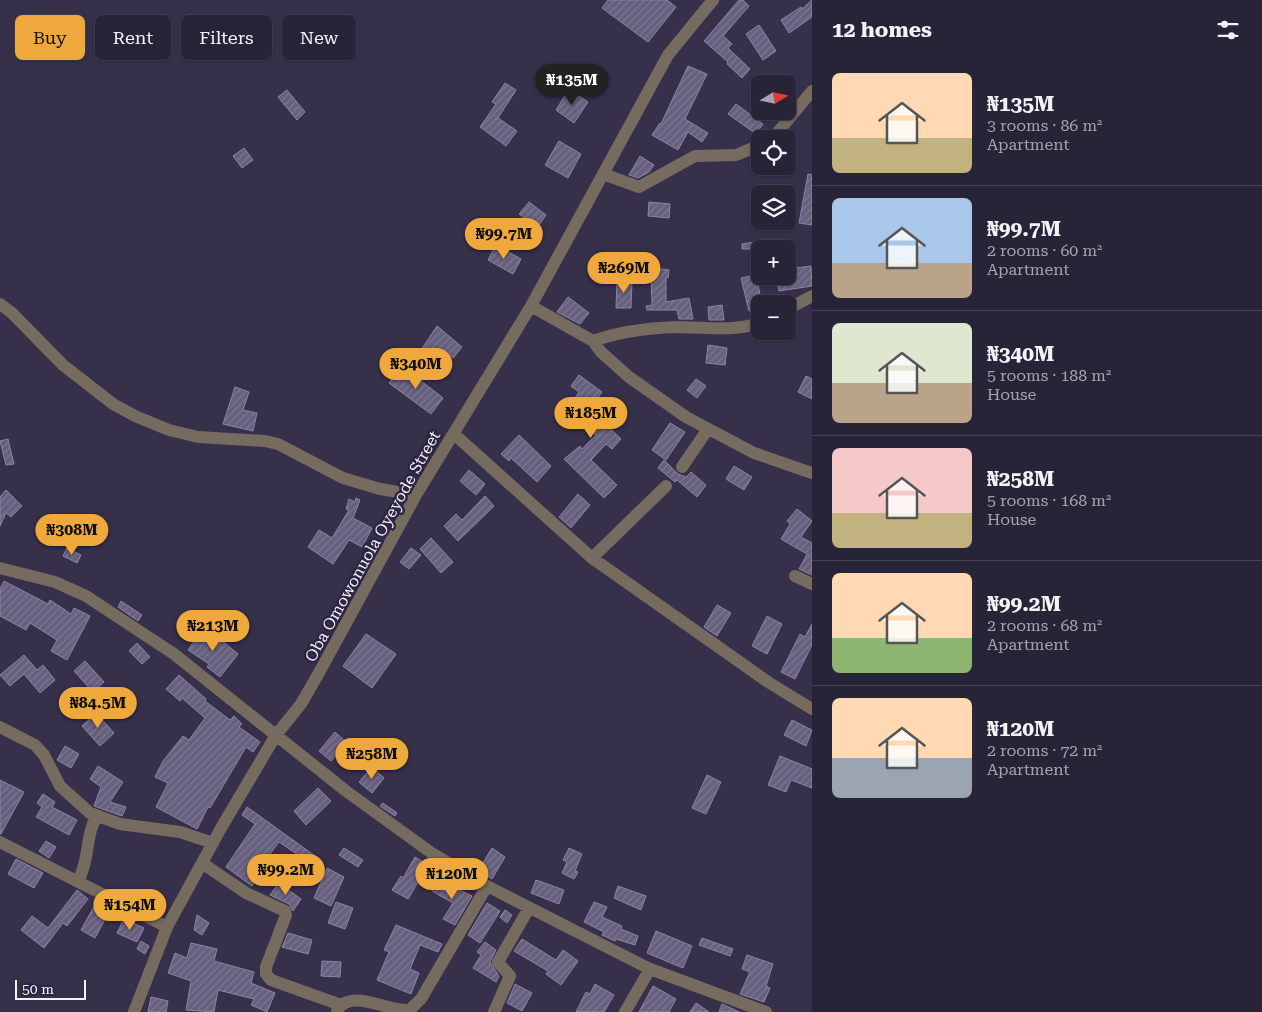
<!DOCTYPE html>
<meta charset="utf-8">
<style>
body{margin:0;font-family:"Roboto Serif",serif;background:#302c40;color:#f1f3f6;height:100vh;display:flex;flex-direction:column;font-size:19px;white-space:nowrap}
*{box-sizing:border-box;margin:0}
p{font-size:16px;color:#a5a4ae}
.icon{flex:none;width:28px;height:28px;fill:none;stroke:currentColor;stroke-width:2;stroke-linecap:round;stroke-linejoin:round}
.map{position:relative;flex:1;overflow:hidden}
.details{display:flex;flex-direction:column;background:#282438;width:450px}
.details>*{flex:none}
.hud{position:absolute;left:15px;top:15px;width:475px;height:45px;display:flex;gap:10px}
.needle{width:32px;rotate:80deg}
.buttons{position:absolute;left:751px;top:75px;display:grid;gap:10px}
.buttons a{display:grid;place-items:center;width:45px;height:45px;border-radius:8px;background:#282438;box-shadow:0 1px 4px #0004,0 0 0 1px #444153;font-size:25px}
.scale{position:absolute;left:15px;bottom:12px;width:71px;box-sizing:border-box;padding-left:5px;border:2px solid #f3f1ff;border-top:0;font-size:14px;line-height:18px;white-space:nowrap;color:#f3f1ff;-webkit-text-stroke:4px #2c2640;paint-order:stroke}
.price{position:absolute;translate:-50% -42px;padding:0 11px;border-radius:18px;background:#eea83c;color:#111;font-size:16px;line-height:32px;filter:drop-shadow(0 1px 2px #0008)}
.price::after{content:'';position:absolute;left:50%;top:30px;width:15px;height:11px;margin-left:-8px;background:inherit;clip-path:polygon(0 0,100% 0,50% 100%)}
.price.on{background:#222;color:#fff}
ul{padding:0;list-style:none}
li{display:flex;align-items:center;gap:15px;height:125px;padding:0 20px}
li+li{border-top:1px solid #444153}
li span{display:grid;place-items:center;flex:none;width:140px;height:100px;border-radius:8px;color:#555}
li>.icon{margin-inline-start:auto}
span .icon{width:60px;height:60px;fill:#fffc;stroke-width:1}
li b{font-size:21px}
h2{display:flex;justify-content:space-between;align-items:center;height:60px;padding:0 20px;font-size:21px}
.chip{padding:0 18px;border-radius:8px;background:#282438;box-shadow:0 1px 4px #0004,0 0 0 1px #444153;font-size:18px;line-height:45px}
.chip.on{background:#eea83c;color:#111}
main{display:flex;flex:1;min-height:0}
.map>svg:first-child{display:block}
.building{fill:url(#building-hatch);stroke:#8b84a4}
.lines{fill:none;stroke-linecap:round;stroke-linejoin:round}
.minor{stroke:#766b5f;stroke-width:12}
.labels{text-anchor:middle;stroke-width:5;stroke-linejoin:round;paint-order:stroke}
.street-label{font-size:16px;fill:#f3f1ff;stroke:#2c2640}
</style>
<main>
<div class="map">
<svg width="812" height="1012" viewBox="0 0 812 1012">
<defs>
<pattern id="building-hatch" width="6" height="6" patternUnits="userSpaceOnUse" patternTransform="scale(1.25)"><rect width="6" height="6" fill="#665f7d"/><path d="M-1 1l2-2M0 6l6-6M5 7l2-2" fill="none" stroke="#7c7690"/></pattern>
</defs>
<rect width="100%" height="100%" fill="#36304b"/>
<!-- building -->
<path class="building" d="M 608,0 L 667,0 L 676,7 L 648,42 L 602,8 Z
M 739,0 L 743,0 L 749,6 L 723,36 L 732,44 L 728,48 L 750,69 L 742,78 L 727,64 L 728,62 L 704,41 Z
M 812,0 L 812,17 L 789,33 L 781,20 L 801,7 L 802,9 Z
M 759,25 L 776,51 L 763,60 L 746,34 Z
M 688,66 L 707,74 L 685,119 L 708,133 L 702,142 L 688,132 L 678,150 L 652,135 L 660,123 L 661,124 Z
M 505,83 L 516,90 L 498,118 L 517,131 L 506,146 L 480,127 L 496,104 L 492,102 Z
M 569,89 L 588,102 L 574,123 L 556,110 Z
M 287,90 L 305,112 L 297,120 L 278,97 Z
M 736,104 L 763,124 L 756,134 L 728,114 Z
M 559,141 L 581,154 L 568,178 L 545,165 Z
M 244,148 L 253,160 L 242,168 L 233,156 Z
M 640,156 L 654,165 L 649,172 L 638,178 L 629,175 Z
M 808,174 L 812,175 L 812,225 L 799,223 Z
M 529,202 L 546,215 L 537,228 L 519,214 Z
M 649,202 L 670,204 L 669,218 L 648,216 Z
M 768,240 L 769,249 L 742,249 L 742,244 Z
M 496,245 L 521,259 L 513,274 L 488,260 Z
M 639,266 L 669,270 L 668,278 L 666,277 L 666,302 L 689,298 L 693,319 L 679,319 L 677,310 L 647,310 L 646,306 L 652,305 L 651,275 L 638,273 Z
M 811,266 L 812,286 L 779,291 L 776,276 L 788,276 L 788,269 Z
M 756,275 L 762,304 L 760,304 L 760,308 L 749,311 L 741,278 Z
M 617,280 L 632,281 L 631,308 L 616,308 Z
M 568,297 L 589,313 L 580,324 L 557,312 Z
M 722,305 L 724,320 L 709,320 L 708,307 Z
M 437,326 L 462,347 L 453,358 L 445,351 L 433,370 L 415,359 Z
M 708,345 L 727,348 L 725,365 L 706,363 Z
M 402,366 L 443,398 L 431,414 L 389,383 Z
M 579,375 L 602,392 L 590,409 L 621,439 L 612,449 L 606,444 L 591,460 L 617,485 L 604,498 L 564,459 L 580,446 L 582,449 L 596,435 L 593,433 L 596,430 L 568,408 L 579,392 L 571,386 Z
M 806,376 L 812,379 L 812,399 L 798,392 Z
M 696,379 L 706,386 L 697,398 L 687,390 Z
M 235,387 L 249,392 L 243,410 L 257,413 L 253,431 L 223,424 Z
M 670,423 L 685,432 L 666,460 L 652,450 Z
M 519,435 L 551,466 L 537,482 L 511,458 L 509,461 L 501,454 Z
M 8,439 L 14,464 L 6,465 L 0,441 Z
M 664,460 L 678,474 L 686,477 L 691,472 L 706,485 L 697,497 L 677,480 L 675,482 L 658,468 Z
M 734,466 L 752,477 L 744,490 L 726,479 Z
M 469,470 L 485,484 L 476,495 L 460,481 Z
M 6,490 L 22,506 L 11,517 L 6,513 L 0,526 L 0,497 Z
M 578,494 L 590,505 L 571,528 L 559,517 Z
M 485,496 L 494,506 L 458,541 L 444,526 L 456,514 L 462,520 Z
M 356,498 L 360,500 L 353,518 L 372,528 L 362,547 L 349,540 L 333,564 L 308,547 L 319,530 L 332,538 L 349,510 L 346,509 L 349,499 L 355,502 Z
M 797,509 L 812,521 L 801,537 L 812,543 L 812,575 L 799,569 L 807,554 L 781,539 L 790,524 L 787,521 Z
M 431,538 L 453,562 L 441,573 L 420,549 Z
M 67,548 L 81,555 L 77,563 L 63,556 Z
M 411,548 L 421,555 L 409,569 L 400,562 Z
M 4,581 L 48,604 L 50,600 L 71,614 L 74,608 L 90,616 L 67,660 L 51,651 L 57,640 L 30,623 L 26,630 L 0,616 L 0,589 Z
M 121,601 L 142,615 L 138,621 L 118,607 Z
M 717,605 L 731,613 L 717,636 L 704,627 Z
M 767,616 L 782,624 L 767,654 L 752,646 Z
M 812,624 L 812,645 L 795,679 L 781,672 L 800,634 L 805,637 Z
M 204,626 L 238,654 L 220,677 L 207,667 L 209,664 L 188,650 Z
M 366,634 L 396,654 L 372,688 L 343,666 Z
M 137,643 L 150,657 L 142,664 L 129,651 Z
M 24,655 L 37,670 L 43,665 L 55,680 L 40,693 L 24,674 L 10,686 L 0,675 Z
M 85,661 L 104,682 L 93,692 L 74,671 Z
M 179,675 L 206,699 L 205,701 L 230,720 L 234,716 L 242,724 L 239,727 L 260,742 L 253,752 L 246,747 L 210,808 L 208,807 L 197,829 L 156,807 L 168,783 L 155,777 L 163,761 L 183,736 L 189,740 L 205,718 L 182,698 L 180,701 L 166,689 Z
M 96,713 L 114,733 L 100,746 L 82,726 Z
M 792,720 L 812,730 L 806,746 L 784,735 Z
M 335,732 L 347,743 L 331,761 L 319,751 Z
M 65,746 L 79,754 L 71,768 L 57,760 Z
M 780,756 L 812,769 L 812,788 L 791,780 L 786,792 L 768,785 Z
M 98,766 L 123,782 L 110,802 L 126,807 L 122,816 L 94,806 L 101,787 L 90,779 Z
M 372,767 L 384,778 L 372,793 L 359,782 Z
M 707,775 L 721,782 L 706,814 L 692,808 Z
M 0,780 L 24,792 L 1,834 L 0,834 Z
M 318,788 L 331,801 L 306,825 L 294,811 Z
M 43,794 L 55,802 L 52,807 L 77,820 L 69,835 L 36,817 L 42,807 L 37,803 Z
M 383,803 L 397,813 L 395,816 L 380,806 Z
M 247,807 L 318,858 L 313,865 L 279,842 L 259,868 L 263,871 L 252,886 L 226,867 L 255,824 L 242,815 Z
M 46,841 L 56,847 L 49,858 L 39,851 Z
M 344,848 L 363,860 L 358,867 L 339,855 Z
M 492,848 L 505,857 L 492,879 L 478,871 Z
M 569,848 L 582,854 L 575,871 L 578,872 L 574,879 L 562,873 L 567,862 L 563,860 Z
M 415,857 L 428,865 L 408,899 L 392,890 L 401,876 L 403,878 Z
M 16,859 L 43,873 L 34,888 L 8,874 Z
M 327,868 L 344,877 L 331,906 L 314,898 Z
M 438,879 L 472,896 L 455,925 L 443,919 L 453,903 L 432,891 Z
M 536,880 L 564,890 L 559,904 L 531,893 Z
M 279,883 L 301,899 L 293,911 L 289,904 L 270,895 Z
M 618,886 L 646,896 L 641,910 L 614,898 Z
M 77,890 L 88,899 L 67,926 L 63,923 L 44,948 L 21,930 L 32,916 L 48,928 Z
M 97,901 L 111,908 L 95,938 L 81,930 Z
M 336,902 L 353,908 L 345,929 L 328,923 Z
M 594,902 L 607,907 L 602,917 L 622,926 L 621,929 L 638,936 L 635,945 L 616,939 L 615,941 L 602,935 L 604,932 L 584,922 Z
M 487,903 L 500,911 L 480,943 L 468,935 Z
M 505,910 L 512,915 L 507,923 L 500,917 Z
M 197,915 L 209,923 L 202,935 L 194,930 Z
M 124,919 L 144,928 L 137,942 L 117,933 Z
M 396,925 L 442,944 L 438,952 L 420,945 L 410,969 L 419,973 L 411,994 L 377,980 L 389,952 L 384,950 Z
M 656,931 L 692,946 L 683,968 L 647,953 Z
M 288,933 L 312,940 L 308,954 L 282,947 Z
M 702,938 L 733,949 L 730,956 L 699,945 Z
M 522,939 L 556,960 L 563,950 L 578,961 L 561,985 L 546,974 L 548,971 L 514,951 Z
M 141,941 L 149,946 L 145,954 L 137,949 Z
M 485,942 L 496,950 L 490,962 L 499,976 L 496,982 L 473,968 L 481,955 L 477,952 Z
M 191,943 L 217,949 L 214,961 L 254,972 L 251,983 L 275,993 L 267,1012 L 251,1005 L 254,999 L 218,990 L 214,1012 L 186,1010 L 191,981 L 168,973 L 175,953 L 187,958 Z
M 747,955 L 773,964 L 766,986 L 770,988 L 764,1002 L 740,994 L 750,972 L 742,969 Z
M 322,961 L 341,962 L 340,977 L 321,976 Z
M 515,984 L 532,993 L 522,1011 L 507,1003 Z
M 595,984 L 614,995 L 604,1012 L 576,1012 L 586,992 L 590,994 Z
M 653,986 L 676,999 L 669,1012 L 639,1012 Z
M 151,997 L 168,1001 L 166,1012 L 148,1012 Z
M 696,1003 L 709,1012 L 690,1012 Z
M 722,1004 L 731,1008 L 739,1012 L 719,1012 Z"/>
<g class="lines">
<!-- minor -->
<path class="minor" d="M 772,139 L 812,91
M 603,174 L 639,187 L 695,156 L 736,155 L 760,145
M 0,304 L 12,313 L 63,365 L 113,404 L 135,416 L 169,430 L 198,437 L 265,441 L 278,444 L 343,478 L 380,489 L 416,495
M 531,306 L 593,341 L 601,352 L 629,377 L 686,417 L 754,453 L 812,473
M 788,309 L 812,296
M 593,341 C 618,332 650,328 676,327 C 705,327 732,332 760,323
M 454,434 L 592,558 L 768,682 L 812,709
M 682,467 L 708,429
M 592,558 L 666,486
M 0,568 L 55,582 L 86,596 L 174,654 L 346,791 L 433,854 L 487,886 L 650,969 L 766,1012
M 795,576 L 812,584
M 0,727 L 35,745 L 44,755 L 60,786 L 90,813 L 120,824 L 180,832 L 213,843
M 0,842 L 167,927
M 202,863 L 246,893 L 285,911 L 286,915 L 266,967 L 266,974 L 271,980 L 341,1005
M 78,881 C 90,860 85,835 97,816
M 337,1011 C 350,987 388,1012 409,1010 C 413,1008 417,1002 421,999 L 487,886
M 134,1012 L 167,927 L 221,828 L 276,735 L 301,704 L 320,671 L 416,495 L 531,306 L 668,55 L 713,0
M 494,1012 L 510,976 L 498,962 L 529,908
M 625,1012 L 650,969"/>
</g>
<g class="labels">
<!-- street labels -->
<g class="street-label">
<text transform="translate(372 546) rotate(-61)" y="6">Oba Omowonuola Oyeyode Street</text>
</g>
</g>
</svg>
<div class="buttons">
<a><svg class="needle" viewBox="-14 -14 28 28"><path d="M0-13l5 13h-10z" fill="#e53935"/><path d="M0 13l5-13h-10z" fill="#a5a4ae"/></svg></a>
<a><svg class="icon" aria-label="locate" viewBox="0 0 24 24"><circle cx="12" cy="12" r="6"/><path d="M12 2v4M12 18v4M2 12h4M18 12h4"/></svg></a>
<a><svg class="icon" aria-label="layers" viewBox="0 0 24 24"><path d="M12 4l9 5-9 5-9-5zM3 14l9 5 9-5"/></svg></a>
<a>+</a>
<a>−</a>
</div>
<div class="scale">50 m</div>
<b class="price on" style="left:572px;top:106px">₦135M</b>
<b class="price" style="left:504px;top:260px">₦99.7M</b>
<b class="price" style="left:624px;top:294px">₦269M</b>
<b class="price" style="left:416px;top:390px">₦340M</b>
<b class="price" style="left:591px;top:439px">₦185M</b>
<b class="price" style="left:72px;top:556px">₦308M</b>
<b class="price" style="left:213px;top:652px">₦213M</b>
<b class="price" style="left:98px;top:729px">₦84.5M</b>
<b class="price" style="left:372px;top:780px">₦258M</b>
<b class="price" style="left:286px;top:896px">₦99.2M</b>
<b class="price" style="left:452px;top:900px">₦120M</b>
<b class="price" style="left:130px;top:931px">₦154M</b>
<div class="hud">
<a class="chip on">Buy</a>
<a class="chip">Rent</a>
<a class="chip">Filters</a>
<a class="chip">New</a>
</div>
</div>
<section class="details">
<h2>12 homes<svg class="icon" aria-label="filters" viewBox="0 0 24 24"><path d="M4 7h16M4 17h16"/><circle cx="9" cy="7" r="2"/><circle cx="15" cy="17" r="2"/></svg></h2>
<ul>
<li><span style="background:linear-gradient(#ffd9b3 65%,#c2b280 0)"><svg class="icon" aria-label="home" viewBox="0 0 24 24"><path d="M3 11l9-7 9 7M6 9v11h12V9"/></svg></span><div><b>₦135M</b><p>3 rooms · 86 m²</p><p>Apartment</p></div></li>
<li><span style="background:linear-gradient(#a9c7e8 65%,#b9a48a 0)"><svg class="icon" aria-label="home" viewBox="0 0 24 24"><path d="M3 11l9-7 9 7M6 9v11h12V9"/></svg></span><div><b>₦99.7M</b><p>2 rooms · 60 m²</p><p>Apartment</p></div></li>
<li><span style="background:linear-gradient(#dfe7d0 60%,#b9a48a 0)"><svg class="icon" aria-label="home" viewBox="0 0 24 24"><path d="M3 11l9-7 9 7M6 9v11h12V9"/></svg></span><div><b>₦340M</b><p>5 rooms · 188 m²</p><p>House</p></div></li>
<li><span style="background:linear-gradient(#f6c9c9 65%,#c2b280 0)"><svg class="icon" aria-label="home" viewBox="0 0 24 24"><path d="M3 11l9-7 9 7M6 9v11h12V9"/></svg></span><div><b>₦258M</b><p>5 rooms · 168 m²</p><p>House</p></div></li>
<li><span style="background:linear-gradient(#ffd9b3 65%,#8fb573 0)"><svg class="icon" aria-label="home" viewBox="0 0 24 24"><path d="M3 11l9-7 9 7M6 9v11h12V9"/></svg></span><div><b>₦99.2M</b><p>2 rooms · 68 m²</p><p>Apartment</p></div></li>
<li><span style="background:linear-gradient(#ffd9b3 60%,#9aa5b1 0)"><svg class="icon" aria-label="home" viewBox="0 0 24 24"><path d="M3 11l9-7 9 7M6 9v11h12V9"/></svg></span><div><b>₦120M</b><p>2 rooms · 72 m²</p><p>Apartment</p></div></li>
</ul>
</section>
</main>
